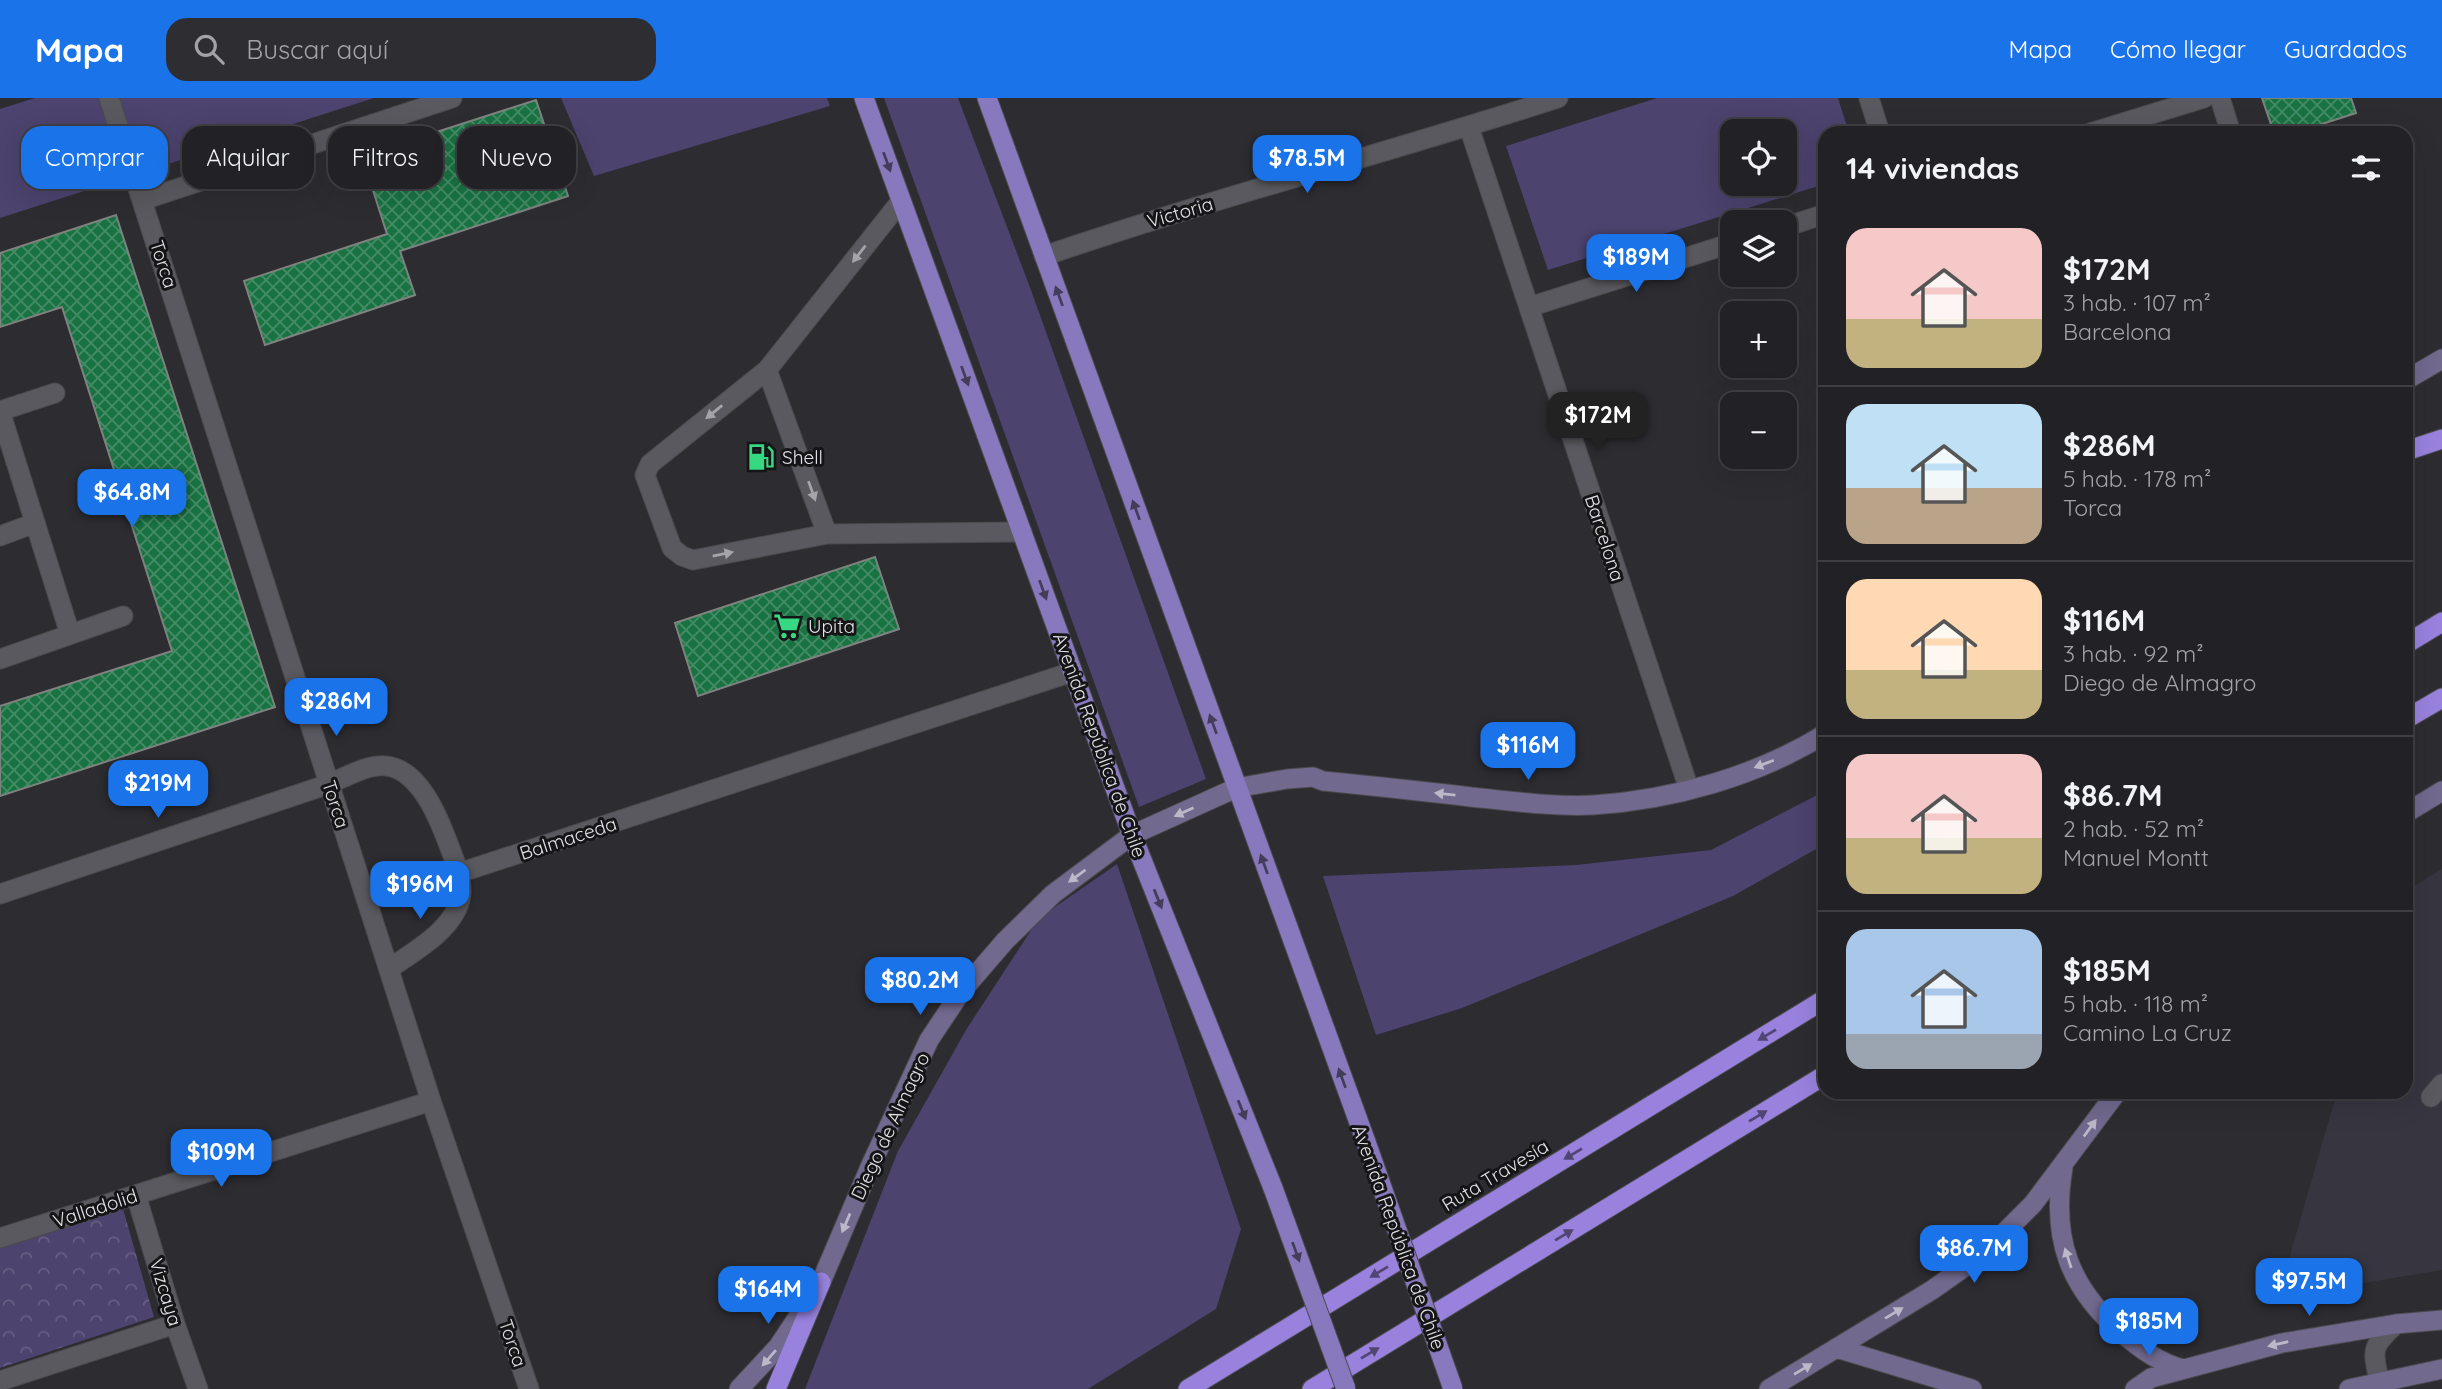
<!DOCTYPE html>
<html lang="es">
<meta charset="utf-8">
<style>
body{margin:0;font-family:Quicksand,sans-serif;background:#2e2e32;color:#f1f3f6;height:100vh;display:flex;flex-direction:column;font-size:26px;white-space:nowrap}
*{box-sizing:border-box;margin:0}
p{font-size:23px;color:#a2a3a7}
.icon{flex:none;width:38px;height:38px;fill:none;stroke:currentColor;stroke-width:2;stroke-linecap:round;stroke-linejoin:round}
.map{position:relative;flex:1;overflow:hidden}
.drawer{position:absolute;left:1818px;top:28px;width:595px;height:973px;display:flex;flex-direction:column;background:#222125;border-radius:21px;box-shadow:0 7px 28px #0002,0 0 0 2px #3f3e42}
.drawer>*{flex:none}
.top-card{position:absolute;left:21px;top:28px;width:665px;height:63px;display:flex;gap:14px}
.tools{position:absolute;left:1720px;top:21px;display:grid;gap:14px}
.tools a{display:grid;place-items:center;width:77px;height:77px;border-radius:14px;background:#222125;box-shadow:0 7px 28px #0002,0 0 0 2px #3f3e42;font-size:35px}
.price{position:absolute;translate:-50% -60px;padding:0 16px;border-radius:14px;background:#1a73e8;color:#fff;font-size:23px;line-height:46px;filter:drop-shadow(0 2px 4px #0008)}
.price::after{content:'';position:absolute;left:50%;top:42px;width:21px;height:16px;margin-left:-10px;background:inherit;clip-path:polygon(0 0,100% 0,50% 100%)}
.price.current{background:#222;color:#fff}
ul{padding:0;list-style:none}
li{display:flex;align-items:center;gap:21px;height:175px;padding:0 28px}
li+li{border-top:2px solid #3f3e42}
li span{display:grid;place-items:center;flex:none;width:196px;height:140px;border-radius:21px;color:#555}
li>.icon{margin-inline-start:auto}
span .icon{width:84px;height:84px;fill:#fffc;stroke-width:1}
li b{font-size:30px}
h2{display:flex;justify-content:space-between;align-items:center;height:84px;padding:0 28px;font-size:30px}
.chip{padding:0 24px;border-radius:21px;background:#222125;box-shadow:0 7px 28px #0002,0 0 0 2px #3f3e42;font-size:24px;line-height:63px}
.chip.current{background:#1a73e8;color:#fff}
header{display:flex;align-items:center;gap:42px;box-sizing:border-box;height:98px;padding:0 35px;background:#1a73e8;color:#fff}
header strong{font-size:33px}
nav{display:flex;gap:38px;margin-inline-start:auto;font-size:24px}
.search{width:490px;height:63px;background:#2e2e32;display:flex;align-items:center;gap:18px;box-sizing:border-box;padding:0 24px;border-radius:21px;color:#a2a3a7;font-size:26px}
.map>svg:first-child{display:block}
.built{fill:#373640}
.grass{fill:#4c436e;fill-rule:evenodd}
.park{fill:url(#park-crowns)}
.building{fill:url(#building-cross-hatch);stroke:#7d837e;stroke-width:2}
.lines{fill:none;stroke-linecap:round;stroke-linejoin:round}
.service-casing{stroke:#4b4a4e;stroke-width:21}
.minor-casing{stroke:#4b4a4e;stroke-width:21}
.secondary-casing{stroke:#4b4a4e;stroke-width:21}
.primary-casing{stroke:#4b4a4e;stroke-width:21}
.trunk-casing{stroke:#4b4a4e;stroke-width:21}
.service{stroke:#5a595f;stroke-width:19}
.minor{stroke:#5a595f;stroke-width:19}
.secondary{stroke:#71698e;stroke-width:19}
.primary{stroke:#8878be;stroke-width:19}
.trunk{stroke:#9882de;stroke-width:19}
.primary-bridge-casing{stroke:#4b4a4e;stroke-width:21;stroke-linecap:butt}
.primary-bridge{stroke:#8878be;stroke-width:19}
.oneway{fill:#433d5a}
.oneway2{fill:#a5a4a9}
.oneway3{fill:#bbb8c7}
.oneway4{fill:#504671}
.labels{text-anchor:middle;stroke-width:6;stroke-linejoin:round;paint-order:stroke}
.street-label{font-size:19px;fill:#e3e2e6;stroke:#151517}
.poi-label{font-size:19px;fill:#e3e2e6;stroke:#151517;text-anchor:start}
</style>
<header>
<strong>Mapa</strong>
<div class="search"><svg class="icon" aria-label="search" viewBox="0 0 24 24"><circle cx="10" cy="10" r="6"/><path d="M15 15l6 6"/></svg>Buscar aquí</div>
<nav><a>Mapa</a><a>Cómo llegar</a><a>Guardados</a></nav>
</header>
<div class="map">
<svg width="2442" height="1291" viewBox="0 0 2442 1291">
<defs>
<pattern id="park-crowns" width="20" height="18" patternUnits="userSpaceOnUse" patternTransform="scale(1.75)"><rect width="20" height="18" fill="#4c436e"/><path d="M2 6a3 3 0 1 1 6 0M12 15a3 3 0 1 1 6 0" fill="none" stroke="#665e83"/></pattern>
<pattern id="building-cross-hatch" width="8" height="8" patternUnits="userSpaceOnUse" patternTransform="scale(1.75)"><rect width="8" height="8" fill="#197242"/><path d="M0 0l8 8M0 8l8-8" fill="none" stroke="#458c66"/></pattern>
</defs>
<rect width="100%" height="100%" fill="#2d2c31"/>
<!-- built -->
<path class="built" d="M 2442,771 L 2442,1172 L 2278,1199 L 2337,994 L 2406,994 L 2406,793 Z"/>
<!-- grass -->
<path class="grass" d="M 35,0 L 374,0 L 0,120 L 0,11 Z
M 561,0 L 827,0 L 830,8 L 594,78 Z
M 884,0 L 958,0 L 1031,192 L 1206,681 L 1139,709 Z
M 1657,0 L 1838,0 L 1849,35 L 1825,35 L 1825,86 L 1548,172 L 1506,48 ZM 1785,33 L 1785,86 L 1732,86 L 1732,33 Z
M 1825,693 L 1825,746 L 1733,798 L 1462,910 L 1376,937 L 1323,778 L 1576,767 L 1711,752 Z
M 1117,766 L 1241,1131 L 1216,1211 L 1088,1291 L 805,1291 L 898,1053 L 966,932 L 1039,820 Z"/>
<!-- park -->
<path class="park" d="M 123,1111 L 154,1219 L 0,1270 L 0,1147 Z"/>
<!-- building -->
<path class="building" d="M 2262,0 L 2351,0 L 2356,15 L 2294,35 L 2274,35 Z
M 536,2 L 568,98 L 400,153 L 415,197 L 265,247 L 244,183 L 387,136 L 362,58 Z
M 116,117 L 275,609 L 0,698 L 0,608 L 172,553 L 62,209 L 0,229 L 0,155 Z
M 875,459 L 899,531 L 698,598 L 675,525 Z"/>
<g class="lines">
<defs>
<path id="service" d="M 143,102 L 452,0
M 901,103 L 767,272 L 827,436 L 1022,434
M 767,272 L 650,366 L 645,377 L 672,450 L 682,458 L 693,462 L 827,436
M 0,313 L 70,536
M 0,313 L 55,295
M 0,438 L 35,425
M 0,561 L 123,518
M 2431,999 L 2442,986
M 2380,1291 C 2376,1255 2365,1254 2396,1226"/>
<path id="minor" d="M 109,0 L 431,1003 L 529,1291
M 1869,0 L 1880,35
M 2220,0 L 2231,35
M 1469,29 L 1689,691
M 2090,35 L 2204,0
M 1785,129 L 1825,116
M 1044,158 C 1214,100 1387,55 1558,0
M 1529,209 L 1732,145
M 0,796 L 329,686 C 346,679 367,666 386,668 C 427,672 447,743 459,775 L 1072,574
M 389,871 C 414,853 456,831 461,797 C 462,791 460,782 459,775
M 136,1097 L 175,1226 L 198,1291
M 0,1140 L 431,1003
M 0,1283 L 175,1226"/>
<path id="secondary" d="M 2406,282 L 2442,261
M 2406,715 L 2442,693
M 2063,1070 C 2051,1140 2069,1190 2123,1236 C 2142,1252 2160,1265 2183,1271
M 1836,1250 L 1972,1291
M 739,1291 L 778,1249 L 821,1184 L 870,1069 L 929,942 L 961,894 L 1005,843 L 1053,796 L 1132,737 L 1236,690 L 1287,681 L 1313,679 L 1323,683 C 1373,688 1422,693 1471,699 C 1511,703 1553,709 1593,707 C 1673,702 1757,678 1825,636
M 1769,1291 L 1932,1192 L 1966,1168 L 1997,1142 L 2033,1106 L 2117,994
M 2135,1291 L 2151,1280 L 2282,1245 L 2396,1226 L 2442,1222
M 2349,1291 L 2442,1271"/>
<path id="primary" d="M 864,0 L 1132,737 L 1273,1090
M 987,0 L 1366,1044"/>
<path id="trunk" d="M 2406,353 L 2442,341
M 2406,546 L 2442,524
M 2406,621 L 2442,600
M 776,1291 L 821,1184
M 1188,1291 L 1825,901
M 1312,1291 L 1825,977"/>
</defs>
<!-- service casing -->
<use href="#service" class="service-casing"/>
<!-- minor casing -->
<use href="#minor" class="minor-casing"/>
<!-- secondary casing -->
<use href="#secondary" class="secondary-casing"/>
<!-- primary casing -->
<use href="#primary" class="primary-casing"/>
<!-- trunk casing -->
<use href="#trunk" class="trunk-casing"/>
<!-- service -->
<use href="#service" class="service"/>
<!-- minor -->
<use href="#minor" class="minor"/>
<!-- secondary -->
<use href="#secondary" class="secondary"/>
<!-- primary -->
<use href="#primary" class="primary"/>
<!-- trunk -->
<use href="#trunk" class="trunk"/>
<defs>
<path id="primary-bridge" d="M 1366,1044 L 1453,1291
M 1273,1090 L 1346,1291"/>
</defs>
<!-- primary-bridge casing -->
<use href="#primary-bridge" class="primary-bridge-casing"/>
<!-- primary-bridge -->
<use href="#primary-bridge" class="primary-bridge"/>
</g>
<!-- one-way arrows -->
<defs><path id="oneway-solid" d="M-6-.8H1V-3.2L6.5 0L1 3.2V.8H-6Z" transform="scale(1.75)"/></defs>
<g class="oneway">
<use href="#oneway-solid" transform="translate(887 64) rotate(70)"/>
<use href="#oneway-solid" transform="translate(1059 198) rotate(-110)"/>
<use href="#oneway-solid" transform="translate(965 278) rotate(70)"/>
<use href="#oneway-solid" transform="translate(1136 412) rotate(-110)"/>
<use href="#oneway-solid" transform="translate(1043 492) rotate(70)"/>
<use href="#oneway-solid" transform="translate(1213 626) rotate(-110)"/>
<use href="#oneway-solid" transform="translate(1264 766) rotate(-110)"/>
<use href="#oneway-solid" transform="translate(1158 801) rotate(68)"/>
<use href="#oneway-solid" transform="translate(1342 980) rotate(-110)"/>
<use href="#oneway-solid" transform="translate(1242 1012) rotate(68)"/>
<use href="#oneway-solid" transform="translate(1296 1154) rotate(70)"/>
</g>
<g class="oneway2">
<use href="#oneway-solid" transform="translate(859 156) rotate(128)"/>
<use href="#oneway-solid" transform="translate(714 314) rotate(141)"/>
<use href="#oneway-solid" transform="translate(812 393) rotate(70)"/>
<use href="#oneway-solid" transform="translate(723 456) rotate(-11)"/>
</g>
<g class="oneway3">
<use href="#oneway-solid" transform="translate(1764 666) rotate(159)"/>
<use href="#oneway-solid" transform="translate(1445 696) rotate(-174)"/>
<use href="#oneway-solid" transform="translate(1184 714) rotate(156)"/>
<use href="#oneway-solid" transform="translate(1077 778) rotate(144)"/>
<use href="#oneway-solid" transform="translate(2090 1030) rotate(-54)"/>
<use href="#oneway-solid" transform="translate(846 1125) rotate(113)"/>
<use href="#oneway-solid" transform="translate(2068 1160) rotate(-108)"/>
<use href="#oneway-solid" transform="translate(1894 1215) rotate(-31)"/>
<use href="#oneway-solid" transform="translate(2278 1246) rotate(167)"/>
<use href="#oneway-solid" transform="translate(769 1260) rotate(131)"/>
<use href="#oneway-solid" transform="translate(1803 1271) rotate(-31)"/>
</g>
<g class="oneway4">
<use href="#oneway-solid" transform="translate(1767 937) rotate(149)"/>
<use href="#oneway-solid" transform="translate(1758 1018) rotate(-31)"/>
<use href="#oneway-solid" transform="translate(1573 1056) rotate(149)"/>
<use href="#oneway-solid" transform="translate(1564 1137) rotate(-31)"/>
<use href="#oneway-solid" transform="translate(1379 1174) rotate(149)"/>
<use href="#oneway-solid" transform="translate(1370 1255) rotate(-31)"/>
</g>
<!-- icons -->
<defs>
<symbol id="fuel-bare" viewBox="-9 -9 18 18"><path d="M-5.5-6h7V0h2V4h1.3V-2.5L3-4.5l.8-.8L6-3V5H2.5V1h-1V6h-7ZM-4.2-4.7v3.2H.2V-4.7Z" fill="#36d881" stroke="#151517" stroke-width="2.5" paint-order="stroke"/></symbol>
<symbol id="supermarket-bare" viewBox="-9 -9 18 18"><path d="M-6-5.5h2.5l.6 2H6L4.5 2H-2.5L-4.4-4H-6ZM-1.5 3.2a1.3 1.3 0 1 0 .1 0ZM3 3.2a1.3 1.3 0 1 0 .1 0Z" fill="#36d881" stroke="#151517" stroke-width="2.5" paint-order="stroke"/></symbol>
</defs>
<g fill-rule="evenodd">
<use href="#fuel-bare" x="742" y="340" width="38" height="38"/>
<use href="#supermarket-bare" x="768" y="509" width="38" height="38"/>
</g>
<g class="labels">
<!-- street labels -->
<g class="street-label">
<text transform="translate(1180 114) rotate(-16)" y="7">Victoria</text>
<text transform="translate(164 166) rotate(72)" y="7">Torca</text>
<text transform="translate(1605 440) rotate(72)" y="7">Barcelona</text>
<text transform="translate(1100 647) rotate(70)" y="7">Avenida República de Chile</text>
<text transform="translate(336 706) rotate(72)" y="7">Torca</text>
<text transform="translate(568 740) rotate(-18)" y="7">Balmaceda</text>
<text transform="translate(890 1028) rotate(-65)" y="7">Diego de Almagro</text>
<text transform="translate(1495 1077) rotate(-31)" y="7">Ruta Travesía</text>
<text transform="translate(95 1110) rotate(-18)" y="7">Valladolid</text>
<text transform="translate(1399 1139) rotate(70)" y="7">Avenida República de Chile</text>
<text transform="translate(166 1194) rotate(73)" y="7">Vizcaya</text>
<text transform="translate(513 1245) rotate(71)" y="7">Torca</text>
</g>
<!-- poi labels -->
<g class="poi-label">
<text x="782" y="366">Shell</text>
<text x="808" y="535">Upita</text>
</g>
</g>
</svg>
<div class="tools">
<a><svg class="icon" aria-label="locate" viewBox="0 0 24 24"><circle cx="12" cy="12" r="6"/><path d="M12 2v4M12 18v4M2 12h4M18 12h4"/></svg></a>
<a><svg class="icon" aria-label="layers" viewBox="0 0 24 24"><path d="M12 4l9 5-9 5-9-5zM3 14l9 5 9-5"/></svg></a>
<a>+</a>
<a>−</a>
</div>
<b class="price" style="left:1307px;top:97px">$78.5M</b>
<b class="price" style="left:1636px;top:196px">$189M</b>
<b class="price current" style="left:1598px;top:354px">$172M</b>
<b class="price" style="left:132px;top:431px">$64.8M</b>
<b class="price" style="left:336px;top:640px">$286M</b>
<b class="price" style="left:1528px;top:684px">$116M</b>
<b class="price" style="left:158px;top:722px">$219M</b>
<b class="price" style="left:420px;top:823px">$196M</b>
<b class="price" style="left:920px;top:919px">$80.2M</b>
<b class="price" style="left:221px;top:1091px">$109M</b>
<b class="price" style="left:1974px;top:1187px">$86.7M</b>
<b class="price" style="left:2309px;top:1220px">$97.5M</b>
<b class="price" style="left:768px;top:1228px">$164M</b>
<b class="price" style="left:2149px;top:1260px">$185M</b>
<div class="top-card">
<a class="chip current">Comprar</a>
<a class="chip">Alquilar</a>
<a class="chip">Filtros</a>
<a class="chip">Nuevo</a>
</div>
<section class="drawer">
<h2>14 viviendas<svg class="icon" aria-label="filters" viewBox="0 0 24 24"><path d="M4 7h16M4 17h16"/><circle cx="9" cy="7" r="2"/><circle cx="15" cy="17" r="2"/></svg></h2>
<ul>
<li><span style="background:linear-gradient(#f6c9c9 65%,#c2b280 0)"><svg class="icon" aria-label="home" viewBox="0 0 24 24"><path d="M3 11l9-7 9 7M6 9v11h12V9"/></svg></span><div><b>$172M</b><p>3 hab. · 107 m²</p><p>Barcelona</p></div></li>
<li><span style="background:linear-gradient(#bfe0f5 60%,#b9a48a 0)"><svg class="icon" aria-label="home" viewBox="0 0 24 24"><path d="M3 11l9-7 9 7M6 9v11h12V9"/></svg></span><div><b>$286M</b><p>5 hab. · 178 m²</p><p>Torca</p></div></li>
<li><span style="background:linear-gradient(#ffd9b3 65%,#c2b280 0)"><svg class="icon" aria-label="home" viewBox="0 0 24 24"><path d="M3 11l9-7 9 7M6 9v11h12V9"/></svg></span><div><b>$116M</b><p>3 hab. · 92 m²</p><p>Diego de Almagro</p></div></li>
<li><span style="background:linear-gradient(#f6c9c9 60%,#c2b280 0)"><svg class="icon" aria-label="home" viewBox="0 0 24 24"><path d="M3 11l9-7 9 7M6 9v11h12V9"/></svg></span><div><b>$86.7M</b><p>2 hab. · 52 m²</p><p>Manuel Montt</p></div></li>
<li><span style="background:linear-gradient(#a9c7e8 75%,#9aa5b1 0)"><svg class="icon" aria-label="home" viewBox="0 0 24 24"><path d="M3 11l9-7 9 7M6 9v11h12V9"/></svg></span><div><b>$185M</b><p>5 hab. · 118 m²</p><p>Camino La Cruz</p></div></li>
</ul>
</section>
</div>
